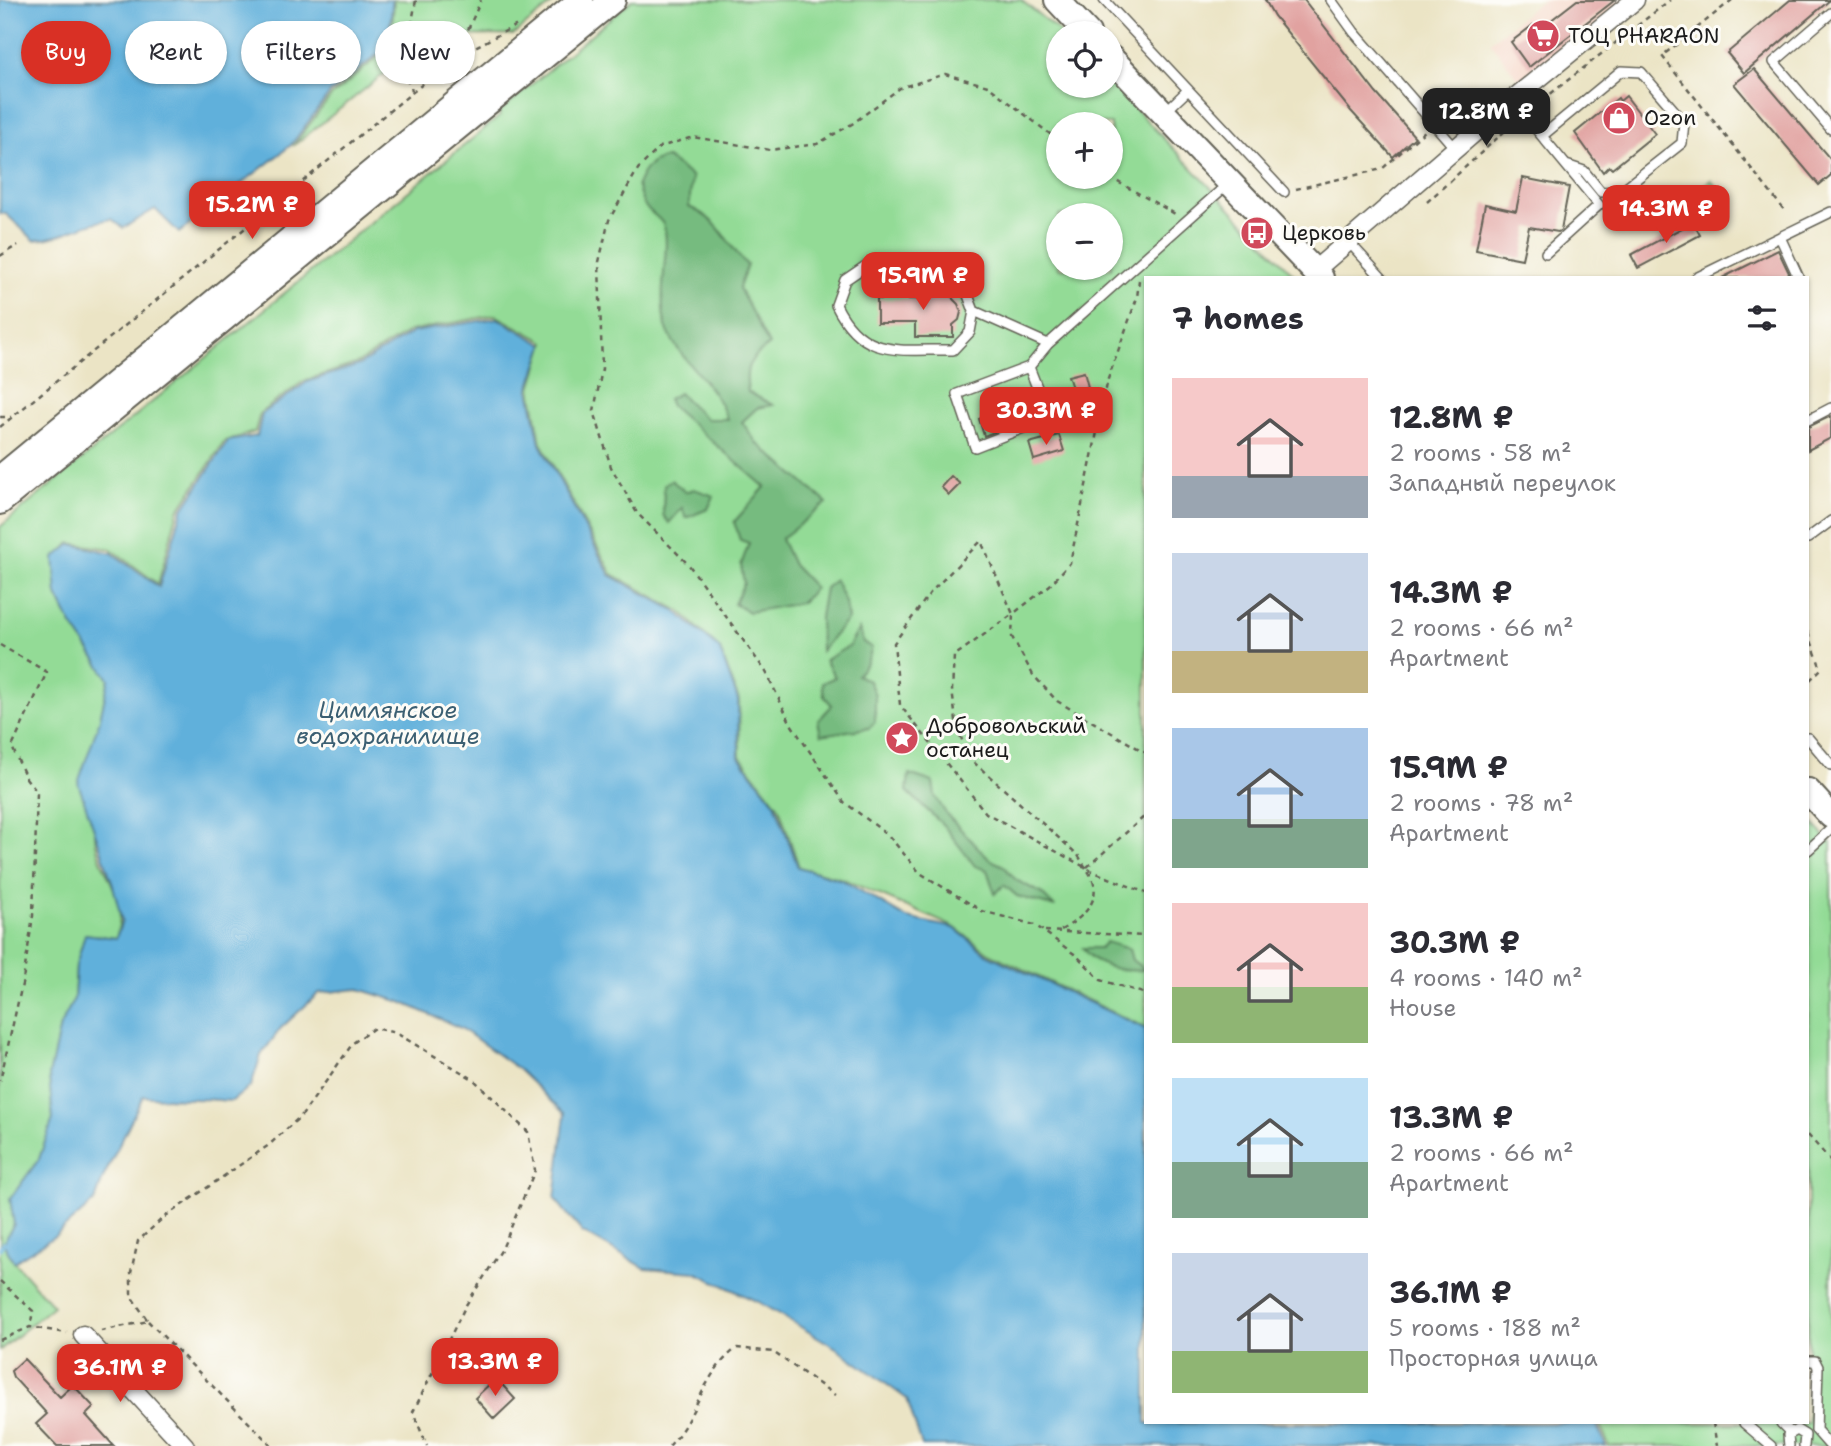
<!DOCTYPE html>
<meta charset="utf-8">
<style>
body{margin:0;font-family:"Shantell Sans",sans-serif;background:#f2f2f3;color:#2b2b33;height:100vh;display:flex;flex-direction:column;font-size:26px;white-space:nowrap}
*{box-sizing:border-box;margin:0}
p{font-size:23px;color:#7c7c81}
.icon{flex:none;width:38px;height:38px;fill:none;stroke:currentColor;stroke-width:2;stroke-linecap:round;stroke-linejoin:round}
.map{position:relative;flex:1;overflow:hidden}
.drawer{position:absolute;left:1144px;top:276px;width:665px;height:1148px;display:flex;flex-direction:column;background:#fff;border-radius:0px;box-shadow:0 2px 5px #0004}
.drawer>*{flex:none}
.hud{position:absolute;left:21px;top:21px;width:665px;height:63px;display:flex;gap:14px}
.tools{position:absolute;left:1046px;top:21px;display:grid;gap:14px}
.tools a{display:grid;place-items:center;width:77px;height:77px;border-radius:50%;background:#fff;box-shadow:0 2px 5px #0004;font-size:35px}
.price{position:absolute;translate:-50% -60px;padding:0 16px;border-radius:14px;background:#d93025;color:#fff;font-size:23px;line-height:46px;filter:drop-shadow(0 2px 4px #0008)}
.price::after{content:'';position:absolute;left:50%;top:42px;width:21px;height:16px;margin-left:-10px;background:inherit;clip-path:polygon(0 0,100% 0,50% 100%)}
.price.current{background:#222;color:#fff}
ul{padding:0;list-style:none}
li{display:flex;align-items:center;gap:21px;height:175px;padding:0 28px}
li span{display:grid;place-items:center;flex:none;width:196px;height:140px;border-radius:0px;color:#555}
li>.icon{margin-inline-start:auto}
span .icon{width:84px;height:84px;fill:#fffc;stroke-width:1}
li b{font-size:30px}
h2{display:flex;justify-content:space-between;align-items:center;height:84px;padding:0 28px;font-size:30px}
.chip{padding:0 24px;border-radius:32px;background:#fff;box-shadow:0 2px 5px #0004;font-size:24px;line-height:63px}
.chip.current{background:#d93025;color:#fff}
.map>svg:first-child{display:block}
.built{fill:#f5d2c2}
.green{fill:#93db96;stroke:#587c59;stroke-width:2;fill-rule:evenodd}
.forest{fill:#76bb7f;stroke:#496c4e;stroke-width:2}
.water{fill:#60b0db;stroke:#3e667c;stroke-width:2}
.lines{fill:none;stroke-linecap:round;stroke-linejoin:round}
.stream{stroke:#60b0db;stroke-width:4.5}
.building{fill:#e1a2a0}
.lane-casing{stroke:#646257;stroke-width:12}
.street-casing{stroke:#646257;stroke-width:21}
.secondary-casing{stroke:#646257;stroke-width:28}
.path{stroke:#646257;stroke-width:2.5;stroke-dasharray:5 5;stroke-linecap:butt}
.lane{stroke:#fff;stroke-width:9}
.street{stroke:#fff;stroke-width:18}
.secondary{stroke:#fff;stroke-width:24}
.labels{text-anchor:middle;stroke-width:6;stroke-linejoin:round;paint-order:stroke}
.poi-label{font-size:21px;fill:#1c1c1c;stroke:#fdfcf7;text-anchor:start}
.water-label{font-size:23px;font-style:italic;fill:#3b5f72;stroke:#fdfcf7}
</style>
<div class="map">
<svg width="1831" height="1446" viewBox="0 0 1831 1446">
<rect width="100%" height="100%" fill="#fdfcf7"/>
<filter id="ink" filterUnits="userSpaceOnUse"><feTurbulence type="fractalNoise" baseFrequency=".0143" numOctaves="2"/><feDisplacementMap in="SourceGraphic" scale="14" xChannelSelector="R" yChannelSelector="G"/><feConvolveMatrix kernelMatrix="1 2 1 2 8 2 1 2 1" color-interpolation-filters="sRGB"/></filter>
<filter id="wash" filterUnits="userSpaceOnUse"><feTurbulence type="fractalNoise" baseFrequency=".00686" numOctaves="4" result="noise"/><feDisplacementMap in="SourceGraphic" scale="28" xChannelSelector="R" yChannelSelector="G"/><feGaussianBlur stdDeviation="1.57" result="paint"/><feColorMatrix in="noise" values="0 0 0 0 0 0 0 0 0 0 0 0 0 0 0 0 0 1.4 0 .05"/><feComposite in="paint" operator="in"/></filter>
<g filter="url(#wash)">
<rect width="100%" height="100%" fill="#ebe4c5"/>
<!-- built -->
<path class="built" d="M 1543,0 L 1628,0 L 1523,85 L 1490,42 Z"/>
<!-- green -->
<path class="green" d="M 394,0 L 557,0 L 513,35 L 432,36 L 293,146 L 331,96 L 391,46 Z
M 632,0 L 1021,0 L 1061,33 L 1059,86 L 1111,86 L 1111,83 L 1297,278 L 1146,278 L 1146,1028 L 989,953 L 954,927 L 843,879 L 799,867 L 779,807 L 740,756 L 739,700 L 720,649 L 680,611 L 612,574 L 541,443 L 531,388 L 545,342 L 495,315 L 410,331 L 358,363 L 304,381 L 260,413 L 255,432 L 225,441 L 178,511 L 158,584 L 111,549 L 70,543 L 55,559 L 57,595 L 72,625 L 109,679 C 97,729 93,783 95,835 C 97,871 131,895 116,938 L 86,934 L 76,965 L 74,999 L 60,1026 L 49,1076 L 53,1119 L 39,1159 L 10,1199 L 14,1224 L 3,1243 L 14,1262 L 53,1306 L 0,1350 L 0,527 L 500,116 L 499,112 ZM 1059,124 L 1111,124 L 1111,177 L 1059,177 ZM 1059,215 L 1111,215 L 1111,268 L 1059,268 Z
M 1711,180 L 1721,193 L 1687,219 L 1677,205 Z
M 1808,818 L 1831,843 L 1831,1446 L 1609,1446 L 1599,1423 L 1808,1423 Z"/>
<!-- forest -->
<path class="forest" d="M 667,158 L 692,177 L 689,207 C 722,221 724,241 747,265 L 739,288 L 769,345 C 749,360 744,366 748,392 L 773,405 L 757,408 L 742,422 L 757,443 L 827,503 L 781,539 L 793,565 L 815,588 L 801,603 L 749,612 L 734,604 L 744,583 L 741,565 L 749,543 L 740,540 L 734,522 L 765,487 L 671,406 L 668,399 L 679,393 L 706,419 L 727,419 C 714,381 677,360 666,326 C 656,295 672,244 663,224 C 659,217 649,212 644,205 C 641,199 639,191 637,185 C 643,170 650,160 667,158 Z
M 671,480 L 686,492 L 694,489 L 714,496 L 708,509 L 686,518 L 682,508 L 669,523 L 663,515 L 664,485 Z
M 835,580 L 845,602 L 848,619 L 821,651 L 820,617 L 825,588 Z
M 859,629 L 863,642 L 872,648 L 867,663 L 857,675 L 869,681 L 875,695 L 875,722 L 869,728 L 821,735 L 818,721 L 832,705 L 824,696 L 822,683 L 835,677 L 825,660 L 849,646 Z
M 909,774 L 933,782 L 935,796 L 947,815 L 989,859 L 1004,866 L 1016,880 L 1041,893 L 1055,907 L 1017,896 L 1004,885 L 995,894 L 987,870 L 975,866 L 943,825 L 907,791 Z
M 1106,942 L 1129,949 L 1132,960 L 1145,970 C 1121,972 1097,969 1083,948 L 1100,948 Z"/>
<!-- water -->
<path class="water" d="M 0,0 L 392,0 L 392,6 L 388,46 L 330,93 L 291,145 L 179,233 L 155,209 L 123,228 L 112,219 C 81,223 64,238 34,240 L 6,214 L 0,214 Z
M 497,318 L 544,345 L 529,389 L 540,444 L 610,575 L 674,610 L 719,648 L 738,700 L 739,757 L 775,803 L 798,867 L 842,880 L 907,918 L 954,928 L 988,955 L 1146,1029 L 1146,1423 L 1596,1423 L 1606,1446 L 922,1446 L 907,1399 L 838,1349 L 758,1302 L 695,1272 L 645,1268 L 582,1232 L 555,1199 L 565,1114 L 518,1069 L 461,1028 L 401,1002 L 359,989 L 319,993 L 281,1028 L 261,1055 L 251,1086 L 232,1101 C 202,1098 173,1100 143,1096 L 103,1178 L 95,1201 L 55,1236 L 14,1262 L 3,1243 L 14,1224 L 10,1199 L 39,1159 L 53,1119 L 49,1076 L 60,1026 L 74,999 L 76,965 L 85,934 L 116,938 L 122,921 L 112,882 L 78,783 L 99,722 L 109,679 L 72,625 L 57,595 L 54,558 L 71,544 L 112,553 L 159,587 L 182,510 L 228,441 L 257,436 L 262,414 L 307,382 L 359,365 L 413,332 Z"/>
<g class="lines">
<!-- stream -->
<path class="stream" d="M 0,1248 L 3,1243"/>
</g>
<g id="blocks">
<!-- building -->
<path class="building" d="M 1265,0 L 1304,0 L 1376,93 L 1415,137 L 1393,157 L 1351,111 L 1274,16 Z
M 1577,0 L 1615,0 L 1529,67 L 1511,42 L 1533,25 L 1537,31 Z
M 1790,0 L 1830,0 L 1744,73 L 1727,53 Z
M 1754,69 L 1831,160 L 1831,175 L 1819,185 L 1734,84 Z
M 1626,96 L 1655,134 L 1612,169 L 1609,166 L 1603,172 L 1575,133 L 1618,98 L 1620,101 Z
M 1523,178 L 1569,187 L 1561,230 L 1558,232 L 1529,227 L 1522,259 L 1476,250 L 1485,204 L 1516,211 Z
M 1693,222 L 1700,235 L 1638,268 L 1631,255 Z
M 1778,250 L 1789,273 L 1786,278 L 1722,278 Z
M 916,286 L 952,286 L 953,299 L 958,304 L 961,312 L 959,320 L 953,325 L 953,337 L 915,337 L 915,323 L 877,323 L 877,299 L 916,299 Z
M 1084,372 L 1088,387 L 1073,391 L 1068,376 Z
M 1025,403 L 1030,418 L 984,436 L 979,419 Z
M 1831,416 L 1831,438 L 1808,450 L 1808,427 Z
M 1059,435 L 1064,451 L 1034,460 L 1029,443 Z
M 951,476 L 960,484 L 949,495 L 941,487 Z
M 24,1359 L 60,1397 L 73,1385 L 94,1407 L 86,1415 L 114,1446 L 57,1446 L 36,1424 L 47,1414 L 13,1377 L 11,1371 Z
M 496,1378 L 515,1399 L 494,1419 L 475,1398 Z"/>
</g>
</g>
<g filter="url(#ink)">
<use href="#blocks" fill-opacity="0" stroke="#646257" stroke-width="2"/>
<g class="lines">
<defs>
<path id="lane" d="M 1104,0 L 1284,192
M 1331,0 L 1354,32 L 1455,148
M 1831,13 L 1774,62 L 1831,129
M 1512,100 L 1599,205 L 1546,253
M 1165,112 L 1188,90
M 1542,136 L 1621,71 L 1641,72 L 1684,122 L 1682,143 L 1621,191 L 1601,192 L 1584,171 L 1566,165
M 1780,237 L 1798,276 L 1793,278
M 1348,241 L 1382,278
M 1696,278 L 1831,212
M 974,311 L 970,332 L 953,350 C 900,349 863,360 836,305 L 845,280 L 870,263 L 940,263 L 963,282 L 974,311 L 1048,344 L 1229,183
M 1029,367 L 957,394 L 975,447 L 1049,418 L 1029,367 L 1048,344
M 1808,420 L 1831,408
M 1808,538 L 1831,521
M 1808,738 L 1831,765
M 1808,850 L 1831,829
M 1808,1361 L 1815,1361 L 1818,1367 L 1816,1430 L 1830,1446
M 1744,1423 L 1771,1446
M 1781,1423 L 1790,1432
M 1789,1446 L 1788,1435 L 1797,1430 L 1805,1435 L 1804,1446"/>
<path id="street" d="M 1314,271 L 1512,100 L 1635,0
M 83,1335 L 185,1446"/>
<path id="secondary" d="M 1057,0 L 1088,33
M 1111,58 L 1321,278
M 0,478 L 581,0
M 0,502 L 613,0
M 1808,791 L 1831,816"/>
</defs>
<!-- lane casing -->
<use href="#lane" class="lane-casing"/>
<!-- street casing -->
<use href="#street" class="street-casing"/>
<!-- secondary casing -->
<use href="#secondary" class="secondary-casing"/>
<!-- path -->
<path class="path" d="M 1732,0 L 1662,56 L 1785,211
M 456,57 L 481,0
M 413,92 L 403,72 L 416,0
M 1535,106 L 1670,0
M 1059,141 L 988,86 L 945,74 L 900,88 L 852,124 L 817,144 L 770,150 L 693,137 L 660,147 L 638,169 L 609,220 L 599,262 L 602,369 L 594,411 L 611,467 L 637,513 L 689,565 L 766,672 L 791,724 L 844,802 L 888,835 L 920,873 L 982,911 L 1035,925 L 1077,956 L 1101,980 L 1146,994
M 1109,177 L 1177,215
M 1296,189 L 1382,169 L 1426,130
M 1427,202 L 1516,121
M 0,256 L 18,245
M 1139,280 L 1137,298 L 1108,379 L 1070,563 L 1050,585 L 1013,614 L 981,541 L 930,593 L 894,643 L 900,705 L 986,813 L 1092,871 L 1146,893
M 0,417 L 11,417
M 0,427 L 456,57 L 519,24
M 1808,632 L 1821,669 L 1808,682
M 0,645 L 47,672 L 12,747 L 26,778 L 37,792 L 33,916 L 23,980 L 0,1081
M 1086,868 L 1078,855 L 970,759 L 957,728 L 952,690 L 954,656 L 1013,614 L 1012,637 L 1033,675 L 1057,701 L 1146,753
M 1061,930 C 1086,916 1107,896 1086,868 L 1146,815
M 1045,931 L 1146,936
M 1808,1135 L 1831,1161
M 0,1281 L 33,1311 L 30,1327
M 148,1321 L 272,1446
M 101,1331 L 148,1321 L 131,1296 L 131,1273 L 138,1241 L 163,1218 L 269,1145 L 303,1114 L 353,1043 L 374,1028 L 396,1033 L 473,1079 L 528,1132 L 535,1170 L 502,1249 L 466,1305 L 413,1412 L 427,1446
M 0,1340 L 30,1327 L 67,1333
M 1713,1423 L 1717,1446
M 669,1446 C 699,1414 701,1375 737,1348 L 773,1352 L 835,1395"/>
<!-- lane -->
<use href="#lane" class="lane"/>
<!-- street -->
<use href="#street" class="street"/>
<!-- secondary -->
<use href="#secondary" class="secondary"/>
</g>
</g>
<!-- icons -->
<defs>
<symbol id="supermarket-disc" viewBox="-11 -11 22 22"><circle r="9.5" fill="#d1495b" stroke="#fdfcf7"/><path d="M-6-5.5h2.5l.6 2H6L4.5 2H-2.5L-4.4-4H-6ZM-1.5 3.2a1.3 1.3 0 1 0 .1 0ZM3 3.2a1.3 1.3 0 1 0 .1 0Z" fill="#fff"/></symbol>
<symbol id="shop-disc" viewBox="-11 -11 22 22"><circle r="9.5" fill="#d1495b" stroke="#fdfcf7"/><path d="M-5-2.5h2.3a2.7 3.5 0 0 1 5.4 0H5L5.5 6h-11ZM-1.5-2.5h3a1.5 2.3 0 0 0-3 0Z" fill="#fff"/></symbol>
<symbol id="bus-disc" viewBox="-11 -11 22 22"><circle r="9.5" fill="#d1495b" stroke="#fdfcf7"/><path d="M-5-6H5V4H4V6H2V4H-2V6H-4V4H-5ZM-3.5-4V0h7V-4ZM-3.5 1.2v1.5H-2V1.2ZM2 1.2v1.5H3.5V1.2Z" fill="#fff"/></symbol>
<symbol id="sight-disc" viewBox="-11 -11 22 22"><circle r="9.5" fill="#d1495b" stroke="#fdfcf7"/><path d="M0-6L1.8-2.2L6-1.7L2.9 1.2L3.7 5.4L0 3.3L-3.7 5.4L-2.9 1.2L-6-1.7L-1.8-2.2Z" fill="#fff"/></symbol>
</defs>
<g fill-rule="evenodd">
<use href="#supermarket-disc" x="1524" y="17" width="38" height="38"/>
<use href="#shop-disc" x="1600" y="99" width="38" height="38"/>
<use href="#bus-disc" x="1238" y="214" width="38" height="38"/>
<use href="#sight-disc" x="883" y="719" width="38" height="38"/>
</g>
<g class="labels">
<!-- poi labels -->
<g class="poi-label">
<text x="1568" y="43">ТОЦ PHARAON</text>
<text x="1644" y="125">Ozon</text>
<text x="1282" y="240">Церковь</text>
<text x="926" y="733">Добровольский<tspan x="926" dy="24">останец</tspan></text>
</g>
<!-- water labels -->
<g class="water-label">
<text x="388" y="718">Цимлянское<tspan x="388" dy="26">водохранилище</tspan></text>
</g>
</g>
</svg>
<div class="tools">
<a><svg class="icon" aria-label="locate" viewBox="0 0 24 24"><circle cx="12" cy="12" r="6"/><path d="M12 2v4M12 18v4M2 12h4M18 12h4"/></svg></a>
<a>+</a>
<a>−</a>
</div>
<b class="price current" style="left:1486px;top:148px">12.8M ₽</b>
<b class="price" style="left:252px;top:241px">15.2M ₽</b>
<b class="price" style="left:1666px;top:245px">14.3M ₽</b>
<b class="price" style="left:923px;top:312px">15.9M ₽</b>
<b class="price" style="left:1046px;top:447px">30.3M ₽</b>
<b class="price" style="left:495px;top:1398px">13.3M ₽</b>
<b class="price" style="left:120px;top:1404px">36.1M ₽</b>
<div class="hud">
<a class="chip current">Buy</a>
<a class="chip">Rent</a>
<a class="chip">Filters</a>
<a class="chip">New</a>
</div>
<section class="drawer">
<h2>7 homes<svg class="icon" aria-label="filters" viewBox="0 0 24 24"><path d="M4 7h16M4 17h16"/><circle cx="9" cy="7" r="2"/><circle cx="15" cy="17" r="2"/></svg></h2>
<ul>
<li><span style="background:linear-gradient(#f6c9c9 70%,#9aa5b1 0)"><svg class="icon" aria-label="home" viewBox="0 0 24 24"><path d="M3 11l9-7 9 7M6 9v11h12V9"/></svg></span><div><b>12.8M ₽</b><p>2 rooms · 58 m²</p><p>Западный переулок</p></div></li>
<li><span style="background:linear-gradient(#c9d6e8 70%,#c2b280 0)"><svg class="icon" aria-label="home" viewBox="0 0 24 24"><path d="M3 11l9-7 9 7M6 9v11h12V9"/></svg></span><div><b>14.3M ₽</b><p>2 rooms · 66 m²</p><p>Apartment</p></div></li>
<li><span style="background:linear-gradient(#a9c7e8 65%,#7fa58c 0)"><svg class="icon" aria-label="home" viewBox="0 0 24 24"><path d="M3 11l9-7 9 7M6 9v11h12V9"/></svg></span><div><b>15.9M ₽</b><p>2 rooms · 78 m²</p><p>Apartment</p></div></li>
<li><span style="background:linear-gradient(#f6c9c9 60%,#8fb573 0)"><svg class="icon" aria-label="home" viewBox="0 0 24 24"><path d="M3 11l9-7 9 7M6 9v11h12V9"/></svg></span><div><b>30.3M ₽</b><p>4 rooms · 140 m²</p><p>House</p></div></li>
<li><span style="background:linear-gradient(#bfe0f5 60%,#7fa58c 0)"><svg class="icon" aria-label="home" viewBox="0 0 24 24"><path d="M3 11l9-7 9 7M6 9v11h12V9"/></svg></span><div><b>13.3M ₽</b><p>2 rooms · 66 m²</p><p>Apartment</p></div></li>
<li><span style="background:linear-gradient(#c9d6e8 70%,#8fb573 0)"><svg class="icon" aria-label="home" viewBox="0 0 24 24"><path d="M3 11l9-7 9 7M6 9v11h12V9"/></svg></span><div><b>36.1M ₽</b><p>5 rooms · 188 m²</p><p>Просторная улица</p></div></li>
</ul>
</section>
</div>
